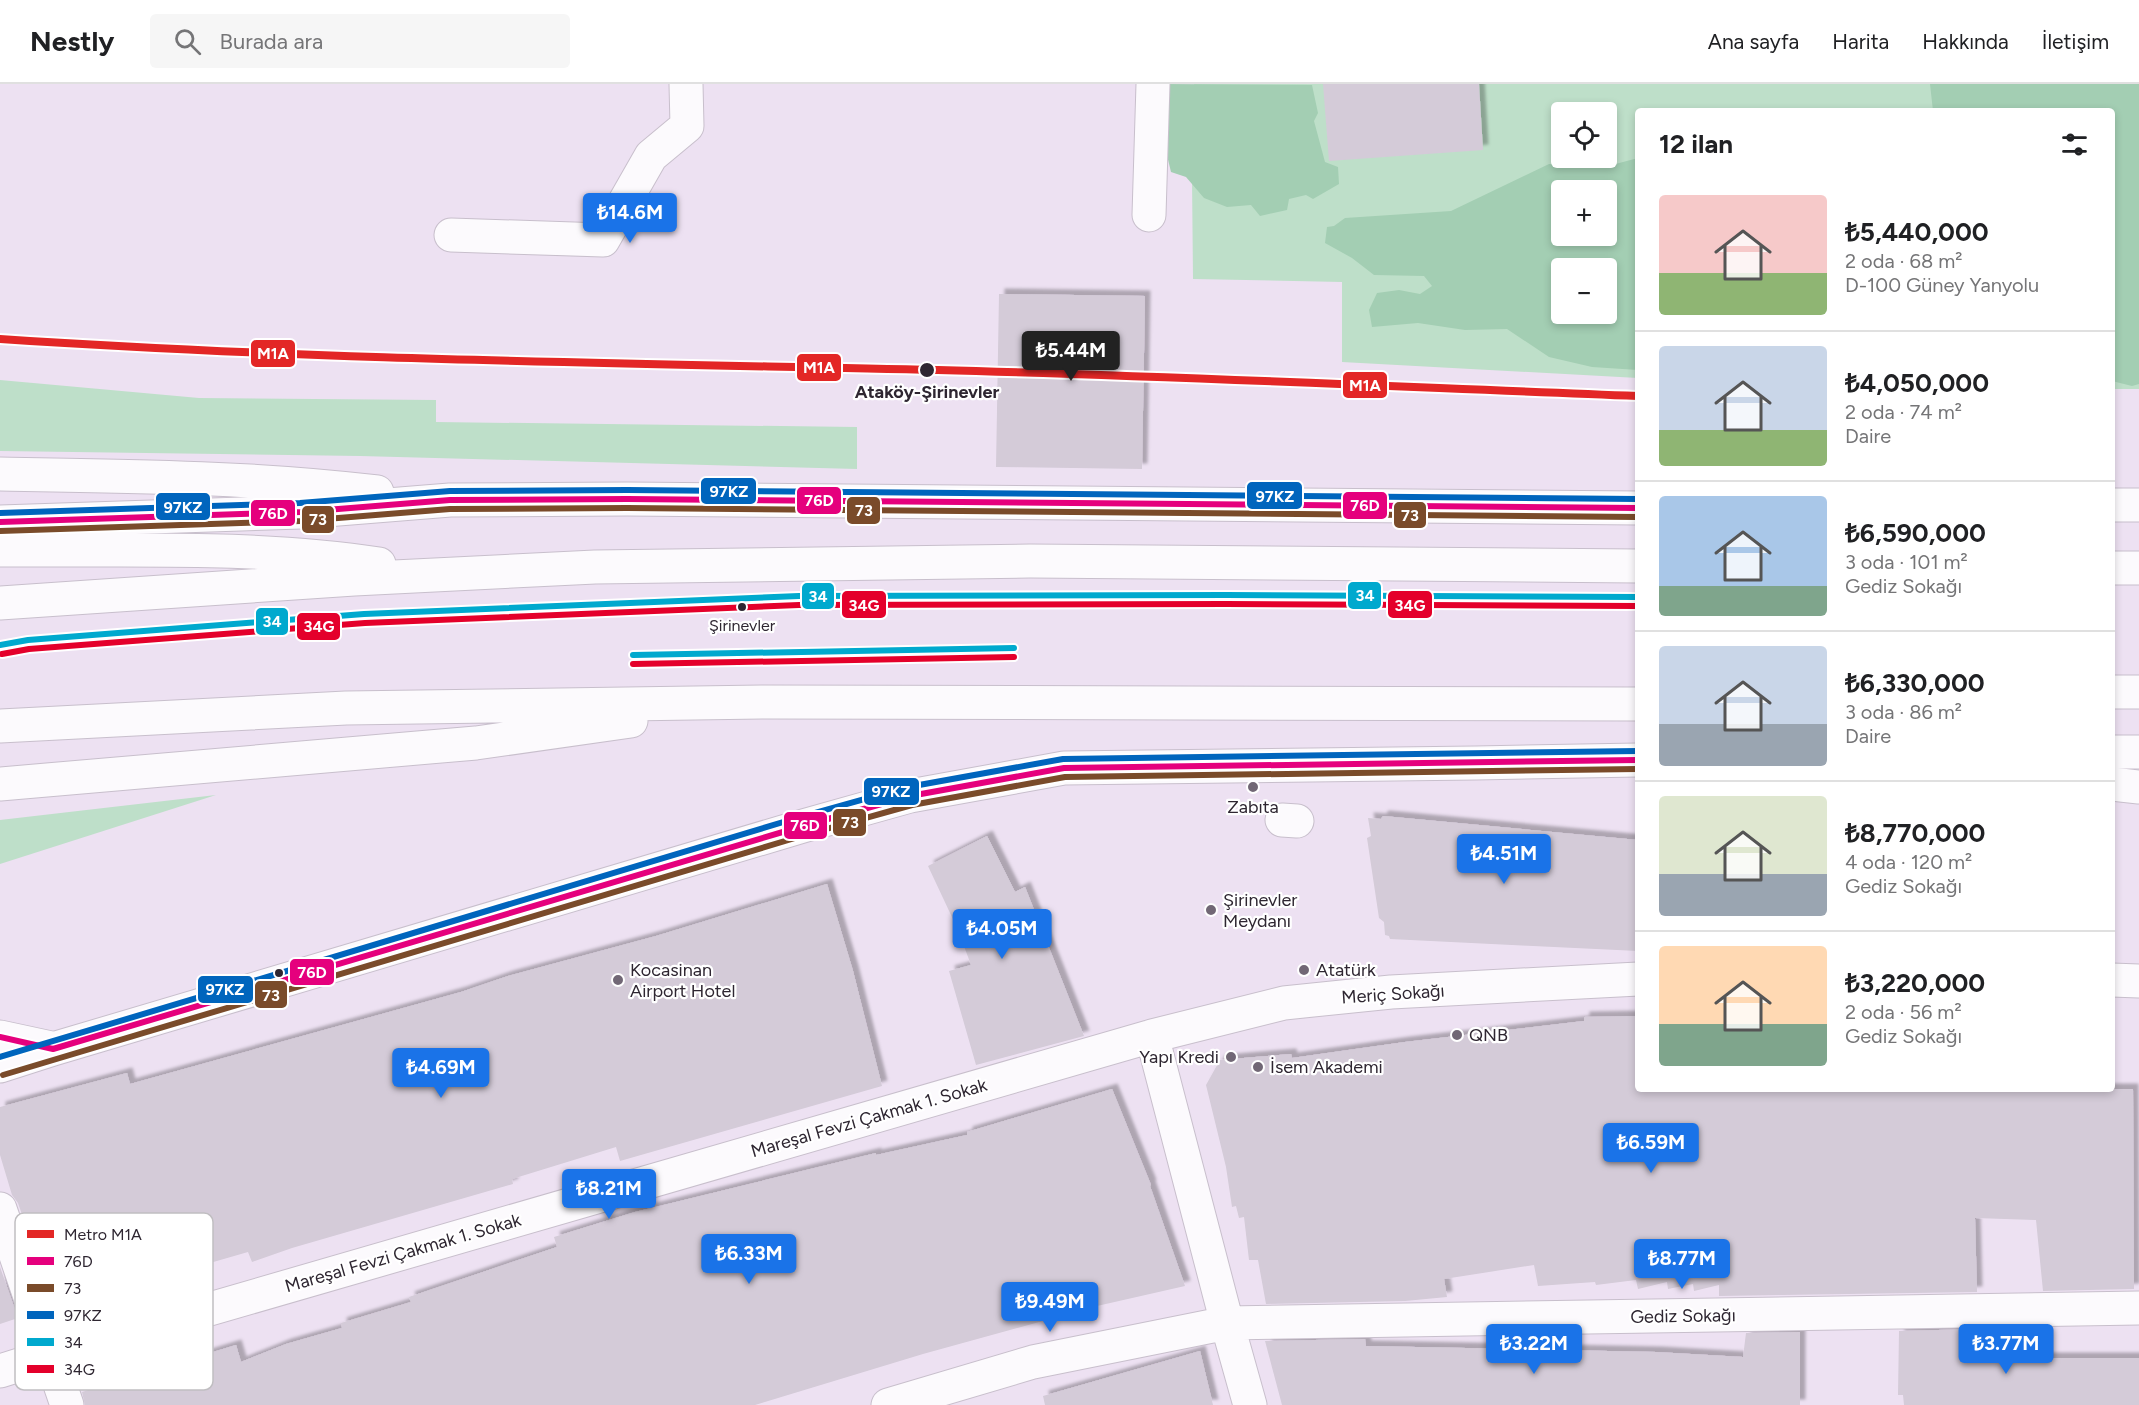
<!DOCTYPE html>
<html lang="tr">
<meta charset="utf-8">
<style>
body{margin:0;font-family:Figtree,sans-serif;background:#f6f6f6;color:#202124;height:100vh;display:flex;flex-direction:column;font-size:22px;white-space:nowrap}
*{box-sizing:border-box;margin:0}
p{font-size:20px;color:#757577}
.icon{flex:none;width:33px;height:33px;fill:none;stroke:currentColor;stroke-width:2;stroke-linecap:round;stroke-linejoin:round}
.map{position:relative;flex:1;overflow:hidden}
.side{position:absolute;left:1635px;top:24px;width:480px;height:984px;display:flex;flex-direction:column;background:#fff;border-radius:6px;box-shadow:0 3px 9px #0003}
.side>*{flex:none}
.buttons{position:absolute;left:1551px;top:18px;display:grid;gap:12px}
.buttons a{display:grid;place-items:center;width:66px;height:66px;border-radius:6px;background:#fff;box-shadow:0 3px 9px #0003;font-size:30px}
.price{position:absolute;translate:-50% -51px;padding:0 14px;border-radius:6px;background:#1a73e8;color:#fff;font-size:20px;line-height:39px;filter:drop-shadow(0 2px 3px #0008)}
.price::after{content:'';position:absolute;left:50%;top:36px;width:18px;height:14px;margin-left:-9px;background:inherit;clip-path:polygon(0 0,100% 0,50% 100%)}
.price.on{background:#222;color:#fff}
ul{padding:0;list-style:none}
li{display:flex;align-items:center;gap:18px;height:150px;padding:0 24px}
li+li{border-top:2px solid #e0e0e0}
li span{display:grid;place-items:center;flex:none;width:168px;height:120px;border-radius:6px;color:#555}
li>.icon{margin-inline-start:auto}
span .icon{width:72px;height:72px;fill:#fffc;stroke-width:1}
li b{font-size:26px}
h2{display:flex;justify-content:space-between;align-items:center;height:72px;padding:0 24px;font-size:26px}
header{display:flex;align-items:center;gap:36px;box-sizing:border-box;height:84px;padding:0 30px;background:#fff;border-bottom:2px solid #e0e0e0}
header strong{font-size:28px}
nav{display:flex;gap:33px;margin-inline-start:auto;font-size:21px}
.search{width:420px;height:54px;background:#f6f6f6;display:flex;align-items:center;gap:15px;box-sizing:border-box;padding:0 21px;border-radius:6px;color:#757577;font-size:22px}
.map>svg:first-child{display:block}
.green{fill:#bedfc9;fill-rule:evenodd}
.forest{fill:#a3ceb3;fill-rule:evenodd}
.building{fill:#d4cbd8;filter:url(#shadow)}
.lines{fill:none;stroke-linecap:round;stroke-linejoin:round}
.street-casing{stroke:#c8bfcc;stroke-width:35}
.secondary-casing{stroke:#c8bfcc;stroke-width:35}
.primary-casing{stroke:#c8bfcc;stroke-width:35}
.highway-casing{stroke:#c8bfcc;stroke-width:35}
.street{stroke:#fcfafd;stroke-width:33}
.secondary{stroke:#fcfafd;stroke-width:33}
.primary{stroke:#fcfafd;stroke-width:33}
.highway{stroke:#fcfafd;stroke-width:33}
.bus-1-casing{stroke:#fff;stroke-width:10}
.bus-2-casing{stroke:#fff;stroke-width:10}
.bus-3-casing{stroke:#fff;stroke-width:10}
.bus-4-casing{stroke:#fff;stroke-width:10}
.bus-5-casing{stroke:#fff;stroke-width:10}
.bus-1{stroke:#e5007d;stroke-width:6}
.bus-2{stroke:#7a4b2a;stroke-width:6}
.bus-3{stroke:#0065bd;stroke-width:6}
.bus-4{stroke:#00a9ce;stroke-width:6}
.bus-5{stroke:#e4002b;stroke-width:6}
.metro-1-casing{stroke:#fff;stroke-width:12}
.metro-1{stroke:#e32726;stroke-width:8}
.stop-dot{fill:#2e2631;stroke:#fff;stroke-width:2}
.poi-dot{fill:#716775;stroke:#fff;stroke-width:2}
.labels{text-anchor:middle;stroke-width:4.5;stroke-linejoin:round;paint-order:stroke}
.bus-label{font-size:16px;fill:#2e2631;stroke:#fff}
.stop-label{font-size:18px;font-weight:bold;fill:#2e2631;stroke:#fff}
.poi-label{font-size:18px;fill:#2e2631;stroke:#fff;text-anchor:start}
.street-label{font-size:18px;fill:#2e2631;stroke:#fff}
.key{fill:#fff;stroke:#c0bec1;stroke-width:1.5}
.key-label{font-size:16px;fill:#2e2631}
.line-badge{stroke:#fff;stroke-width:2}
.badge-label{font-size:16px;text-anchor:middle;font-weight:bold;fill:#fff}
</style>
<header>
<strong>Nestly</strong>
<div class="search"><svg class="icon" aria-label="search" viewBox="0 0 24 24"><circle cx="10" cy="10" r="6"/><path d="M15 15l6 6"/></svg>Burada ara</div>
<nav><a>Ana sayfa</a><a>Harita</a><a>Hakkında</a><a>İletişim</a></nav>
</header>
<div class="map">
<svg width="2139" height="1321" viewBox="0 0 2139 1321">
<defs>
<filter id="shadow"><feDropShadow dx="5.5" dy="-5.5" stdDeviation="1.5" flood-color="#0004"/></filter>
</defs>
<rect width="100%" height="100%" fill="#ede1f2"/>
<!-- green -->
<path class="green" d="M 1194,0 L 2139,0 L 2139,305 L 2112,305 L 2112,27 L 1638,27 L 1638,294 L 1342,278 L 1342,198 L 1193,195 L 1192,94 ZM 1562,28 L 1606,28 L 1606,74 L 1562,74 ZM 1562,106 L 1606,106 L 1606,152 L 1562,152 ZM 1562,184 L 1606,184 L 1606,230 L 1562,230 Z
M 0,296 L 199,314 L 436,316 L 436,338 L 857,343 L 857,385 L 360,372 L 0,367 Z
M 216,711 L 0,780 L 0,736 Z"/>
<!-- forest -->
<path class="forest" d="M 1164,0 L 1312,1 L 1318,29 L 1314,37 L 1325,78 L 1338,83 L 1339,100 L 1313,115 L 1306,111 L 1289,115 L 1287,126 L 1260,132 L 1251,121 L 1227,123 L 1204,114 L 1186,93 L 1171,88 L 1165,63 Z
M 1930,0 L 2139,0 L 2139,300 L 2132,302 L 2112,297 L 2112,27 L 1933,27 Z
M 1638,74 L 1638,286 L 1592,283 L 1549,273 L 1507,245 L 1465,246 L 1418,239 L 1372,243 L 1369,226 L 1377,209 L 1399,206 L 1420,210 L 1432,202 L 1424,192 L 1374,191 L 1352,174 L 1325,159 L 1327,143 L 1334,142 L 1345,134 L 1451,127 L 1549,80 L 1608,82 ZM 1606,106 L 1606,152 L 1562,152 L 1562,106 ZM 1562,184 L 1606,184 L 1606,230 L 1562,230 Z"/>
<!-- building -->
<path class="building" d="M 1323,0 L 1479,0 L 1483,66 L 1329,77 Z
M 999,210 L 1145,212 L 1142,385 L 996,383 Z
M 1383,732 L 1638,756 L 1638,867 L 1390,855 L 1389,852 L 1385,851 L 1384,838 L 1379,834 L 1367,754 L 1371,752 L 1368,734 L 1381,735 Z
M 987,752 L 1015,808 L 1025,803 L 1084,952 L 976,981 L 949,887 L 971,881 L 958,846 L 928,782 Z
M 827,800 L 853,887 L 882,1002 L 620,1077 L 616,1063 L 512,1095 L 513,1100 L 292,1164 L 252,1178 L 248,1168 L 54,1224 L 18,1119 L 12,1111 L 0,1071 L 0,1023 L 127,989 L 130,1000 L 461,908 L 508,892 L 656,852 Z
M 1638,932 L 1638,1005 L 2133,1005 L 2134,1205 L 2043,1207 L 2036,1136 L 1975,1134 L 1977,1208 L 1719,1212 L 1719,1201 L 1694,1207 L 1693,1200 L 1668,1205 L 1667,1198 L 1638,1205 L 1636,1196 L 1596,1201 L 1595,1198 L 1538,1202 L 1534,1181 L 1444,1195 L 1447,1213 L 1405,1217 L 1266,1220 L 1258,1176 L 1249,1176 L 1244,1133 L 1239,1134 L 1236,1122 L 1232,1123 L 1226,1083 L 1206,1001 L 1220,976 L 1291,970 L 1292,974 L 1405,958 L 1584,937 L 1584,933 Z
M 1112,1005 L 1151,1101 L 1150,1102 L 1185,1202 L 1097,1222 L 923,1270 L 755,1321 L 85,1321 L 82,1308 L 236,1261 L 241,1278 L 286,1260 L 342,1244 L 341,1239 L 411,1218 L 409,1213 L 557,1163 L 554,1153 L 635,1128 L 876,1069 L 876,1071 L 967,1051 L 967,1048 Z
M 0,1183 L 18,1234 L 0,1240 Z
M 1977,1245 L 1979,1274 L 2139,1274 L 2139,1321 L 1904,1321 L 1903,1311 L 1898,1311 L 1899,1247 Z
M 1800,1248 L 1800,1321 L 1282,1321 L 1265,1257 L 1365,1255 L 1366,1262 L 1656,1268 L 1743,1273 L 1746,1249 Z
M 1200,1267 L 1213,1321 L 1045,1321 L 1043,1312 Z"/>
<g class="lines">
<defs>
<path id="street" d="M 1149,131 L 1153,0
M 451,151 L 603,156 L 651,72 L 687,42 L 686,0
M 1282,736 L 1297,737
M 2112,896 L 2139,897
M 1152,952 L 1227,1239 L 1250,1321
M 0,1287 L 51,1271 L 1152,952 L 1284,919 L 1391,908 L 1638,895
M 888,1321 L 1033,1278 L 1227,1239 L 2139,1224"/>
<path id="secondary" d="M 2112,700 L 2139,703
M 0,1125 L 67,1321"/>
<path id="primary" d="M 0,390 C 126,392 252,393 377,408
M 2112,421 L 2139,421
M 0,438 L 301,428 L 450,416 L 627,415 L 1638,424
M 2112,668 L 2139,668
M 0,953 L 51,964
M 0,982 L 53,965 L 803,742 L 910,712 L 1064,684 L 1476,679 L 1638,676"/>
<path id="highway" d="M 0,466 C 124,467 257,461 379,480
M 2112,484 L 2139,484
M 0,519 L 354,495 L 595,483 L 1030,477 L 1638,482
M 2112,608 L 2139,608
M 0,642 L 346,624 L 762,618 L 1638,620
M 0,700 L 476,659 L 631,637"/>
</defs>
<!-- street casing -->
<use href="#street" class="street-casing"/>
<!-- secondary casing -->
<use href="#secondary" class="secondary-casing"/>
<!-- primary casing -->
<use href="#primary" class="primary-casing"/>
<!-- highway casing -->
<use href="#highway" class="highway-casing"/>
<!-- street -->
<use href="#street" class="street"/>
<!-- secondary -->
<use href="#secondary" class="secondary"/>
<!-- primary -->
<use href="#primary" class="primary"/>
<!-- highway -->
<use href="#highway" class="highway"/>
<defs>
<path id="bus-1" d="M 0,438 L 301,428 L 450,416 L 627,415 L 1638,424
M 0,953 L 53,965 L 803,742 L 910,712 L 1064,684 L 1638,676"/>
<path id="bus-2" d="M 0,447 L 301,437 L 450,425 L 627,424 L 1638,433
M 3,991 L 805,751 L 912,721 L 1065,693 L 1638,685"/>
<path id="bus-3" d="M 0,429 L 300,419 L 450,407 L 627,406 L 1638,415
M 0,973 L 800,733 L 908,703 L 1063,675 L 1638,667"/>
<path id="bus-4" d="M 0,561 L 28,556 L 364,530 L 799,512 L 1226,511 L 1638,513
M 633,571 L 1014,564"/>
<path id="bus-5" d="M 2,570 L 29,565 L 365,539 L 799,521 L 1226,520 L 1638,522
M 633,580 L 1014,573"/>
</defs>
<!-- bus-1 casing -->
<use href="#bus-1" class="bus-1-casing"/>
<!-- bus-2 casing -->
<use href="#bus-2" class="bus-2-casing"/>
<!-- bus-3 casing -->
<use href="#bus-3" class="bus-3-casing"/>
<!-- bus-4 casing -->
<use href="#bus-4" class="bus-4-casing"/>
<!-- bus-5 casing -->
<use href="#bus-5" class="bus-5-casing"/>
<!-- bus-1 -->
<use href="#bus-1" class="bus-1"/>
<!-- bus-2 -->
<use href="#bus-2" class="bus-2"/>
<!-- bus-3 -->
<use href="#bus-3" class="bus-3"/>
<!-- bus-4 -->
<use href="#bus-4" class="bus-4"/>
<!-- bus-5 -->
<use href="#bus-5" class="bus-5"/>
<defs>
<path id="metro-1" d="M 0,255 C 313,276 625,279 938,286 C 1172,292 1405,303 1638,312"/>
</defs>
<!-- metro-1 casing -->
<use href="#metro-1" class="metro-1-casing"/>
<!-- metro-1 -->
<use href="#metro-1" class="metro-1"/>
</g>
<!-- markers -->
<g class="stop-dot">
<circle cx="927" cy="286" r="8"/>
<circle cx="742" cy="523" r="5"/>
<circle cx="279" cy="889" r="5"/>
</g>
<g class="poi-dot">
<circle cx="1253" cy="703" r="6"/>
<circle cx="1211" cy="826" r="6"/>
<circle cx="1304" cy="886" r="6"/>
<circle cx="618" cy="896" r="6"/>
<circle cx="1457" cy="951" r="6"/>
<circle cx="1231" cy="973" r="6"/>
<circle cx="1258" cy="983" r="6"/>
</g>
<g class="labels">
<!-- bus labels -->
<g class="bus-label">
<text x="742" y="547">Şirinevler</text>
</g>
<!-- stop labels -->
<g class="stop-label">
<text x="927" y="314">Ataköy-Şirinevler</text>
</g>
<!-- poi labels -->
<g class="poi-label">
<text x="1253" y="729" text-anchor="middle">Zabıta</text>
<text x="1223" y="822">Şirinevler<tspan x="1223" dy="21">Meydanı</tspan></text>
<text x="630" y="892">Kocasinan<tspan x="630" dy="21">Airport Hotel</tspan></text>
<text x="1316" y="892">Atatürk</text>
<text x="1469" y="957">QNB</text>
<text x="1219" y="979" text-anchor="end">Yapı Kredi</text>
<text x="1270" y="989">İsem Akademi</text>
</g>
<!-- street labels -->
<g class="street-label">
<text transform="translate(1393 910) rotate(-4)" y="6">Meriç Sokağı</text>
<text transform="translate(869 1034) rotate(-16)" y="6">Mareşal Fevzi Çakmak 1. Sokak</text>
<text transform="translate(403 1169) rotate(-16)" y="6">Mareşal Fevzi Çakmak 1. Sokak</text>
<text transform="translate(1683 1232) rotate(-1)" y="6">Gediz Sokağı</text>
</g>
</g>
<!-- legend -->
<rect x="15" y="1129" width="198" height="177" rx="9" class="key"/>
<rect x="27" y="1146" width="27" height="8" fill="#e32726"/>
<rect x="27" y="1173" width="27" height="8" fill="#e5007d"/>
<rect x="27" y="1200" width="27" height="8" fill="#7a4b2a"/>
<rect x="27" y="1227" width="27" height="8" fill="#0065bd"/>
<rect x="27" y="1254" width="27" height="8" fill="#00a9ce"/>
<rect x="27" y="1281" width="27" height="8" fill="#e4002b"/>
<g class="key-label">
<text x="64" y="1156">Metro M1A</text>
<text x="64" y="1183">76D</text>
<text x="64" y="1210">73</text>
<text x="64" y="1237">97KZ</text>
<text x="64" y="1264">34</text>
<text x="64" y="1291">34G</text>
</g>
<g class="line-badge">
<rect x="250" y="255" width="46" height="29" rx="6" fill="#e32726"/>
<rect x="796" y="269" width="46" height="29" rx="6" fill="#e32726"/>
<rect x="1342" y="287" width="46" height="28" rx="6" fill="#e32726"/>
<rect x="700" y="393" width="57" height="28" rx="6" fill="#0065bd"/>
<rect x="1246" y="397" width="57" height="29" rx="6" fill="#0065bd"/>
<rect x="796" y="402" width="46" height="29" rx="6" fill="#e5007d"/>
<rect x="1342" y="407" width="46" height="29" rx="6" fill="#e5007d"/>
<rect x="155" y="408" width="56" height="29" rx="6" fill="#0065bd"/>
<rect x="846" y="412" width="35" height="29" rx="6" fill="#7a4b2a"/>
<rect x="250" y="415" width="46" height="28" rx="6" fill="#e5007d"/>
<rect x="1393" y="417" width="34" height="28" rx="6" fill="#7a4b2a"/>
<rect x="301" y="421" width="34" height="29" rx="6" fill="#7a4b2a"/>
<rect x="1347" y="497" width="35" height="29" rx="6" fill="#00a9ce"/>
<rect x="801" y="498" width="34" height="28" rx="6" fill="#00a9ce"/>
<rect x="841" y="506" width="46" height="29" rx="6" fill="#e4002b"/>
<rect x="1387" y="506" width="46" height="29" rx="6" fill="#e4002b"/>
<rect x="255" y="523" width="34" height="29" rx="6" fill="#00a9ce"/>
<rect x="296" y="528" width="45" height="29" rx="6" fill="#e4002b"/>
<rect x="863" y="693" width="57" height="29" rx="6" fill="#0065bd"/>
<rect x="832" y="724" width="35" height="29" rx="6" fill="#7a4b2a"/>
<rect x="783" y="727" width="45" height="29" rx="6" fill="#e5007d"/>
<rect x="289" y="874" width="46" height="28" rx="6" fill="#e5007d"/>
<rect x="197" y="891" width="57" height="29" rx="6" fill="#0065bd"/>
<rect x="254" y="896" width="34" height="29" rx="6" fill="#7a4b2a"/>
</g>
<g class="badge-label">
<text x="273" y="275">M1A</text>
<text x="819" y="289">M1A</text>
<text x="1365" y="307">M1A</text>
<text x="729" y="413">97KZ</text>
<text x="1275" y="418">97KZ</text>
<text x="819" y="422">76D</text>
<text x="1365" y="427">76D</text>
<text x="183" y="429">97KZ</text>
<text x="864" y="432">73</text>
<text x="273" y="435">76D</text>
<text x="1410" y="437">73</text>
<text x="318" y="441">73</text>
<text x="1365" y="517">34</text>
<text x="818" y="518">34</text>
<text x="864" y="527">34G</text>
<text x="1410" y="527">34G</text>
<text x="272" y="543">34</text>
<text x="319" y="548">34G</text>
<text x="891" y="713">97KZ</text>
<text x="850" y="744">73</text>
<text x="805" y="747">76D</text>
<text x="312" y="894">76D</text>
<text x="225" y="911">97KZ</text>
<text x="271" y="917">73</text>
</g>
</svg>
<div class="buttons">
<a><svg class="icon" aria-label="locate" viewBox="0 0 24 24"><circle cx="12" cy="12" r="6"/><path d="M12 2v4M12 18v4M2 12h4M18 12h4"/></svg></a>
<a>+</a>
<a>−</a>
</div>
<b class="price" style="left:630px;top:160px">₺14.6M</b>
<b class="price on" style="left:1071px;top:298px">₺5.44M</b>
<b class="price" style="left:1504px;top:801px">₺4.51M</b>
<b class="price" style="left:1002px;top:876px">₺4.05M</b>
<b class="price" style="left:441px;top:1015px">₺4.69M</b>
<b class="price" style="left:1651px;top:1090px">₺6.59M</b>
<b class="price" style="left:609px;top:1136px">₺8.21M</b>
<b class="price" style="left:749px;top:1201px">₺6.33M</b>
<b class="price" style="left:1682px;top:1206px">₺8.77M</b>
<b class="price" style="left:1050px;top:1249px">₺9.49M</b>
<b class="price" style="left:1534px;top:1291px">₺3.22M</b>
<b class="price" style="left:2006px;top:1291px">₺3.77M</b>
<section class="side">
<h2>12 ilan<svg class="icon" aria-label="filters" viewBox="0 0 24 24"><path d="M4 7h16M4 17h16"/><circle cx="9" cy="7" r="2"/><circle cx="15" cy="17" r="2"/></svg></h2>
<ul>
<li><span style="background:linear-gradient(#f6c9c9 65%,#8fb573 0)"><svg class="icon" aria-label="home" viewBox="0 0 24 24"><path d="M3 11l9-7 9 7M6 9v11h12V9"/></svg></span><div><b>₺5,440,000</b><p>2 oda · 68 m²</p><p>D-100 Güney Yanyolu</p></div></li>
<li><span style="background:linear-gradient(#c9d6e8 70%,#8fb573 0)"><svg class="icon" aria-label="home" viewBox="0 0 24 24"><path d="M3 11l9-7 9 7M6 9v11h12V9"/></svg></span><div><b>₺4,050,000</b><p>2 oda · 74 m²</p><p>Daire</p></div></li>
<li><span style="background:linear-gradient(#a9c7e8 75%,#7fa58c 0)"><svg class="icon" aria-label="home" viewBox="0 0 24 24"><path d="M3 11l9-7 9 7M6 9v11h12V9"/></svg></span><div><b>₺6,590,000</b><p>3 oda · 101 m²</p><p>Gediz Sokağı</p></div></li>
<li><span style="background:linear-gradient(#c9d6e8 65%,#9aa5b1 0)"><svg class="icon" aria-label="home" viewBox="0 0 24 24"><path d="M3 11l9-7 9 7M6 9v11h12V9"/></svg></span><div><b>₺6,330,000</b><p>3 oda · 86 m²</p><p>Daire</p></div></li>
<li><span style="background:linear-gradient(#dfe7d0 65%,#9aa5b1 0)"><svg class="icon" aria-label="home" viewBox="0 0 24 24"><path d="M3 11l9-7 9 7M6 9v11h12V9"/></svg></span><div><b>₺8,770,000</b><p>4 oda · 120 m²</p><p>Gediz Sokağı</p></div></li>
<li><span style="background:linear-gradient(#ffd9b3 65%,#7fa58c 0)"><svg class="icon" aria-label="home" viewBox="0 0 24 24"><path d="M3 11l9-7 9 7M6 9v11h12V9"/></svg></span><div><b>₺3,220,000</b><p>2 oda · 56 m²</p><p>Gediz Sokağı</p></div></li>
</ul>
</section>
</div>
